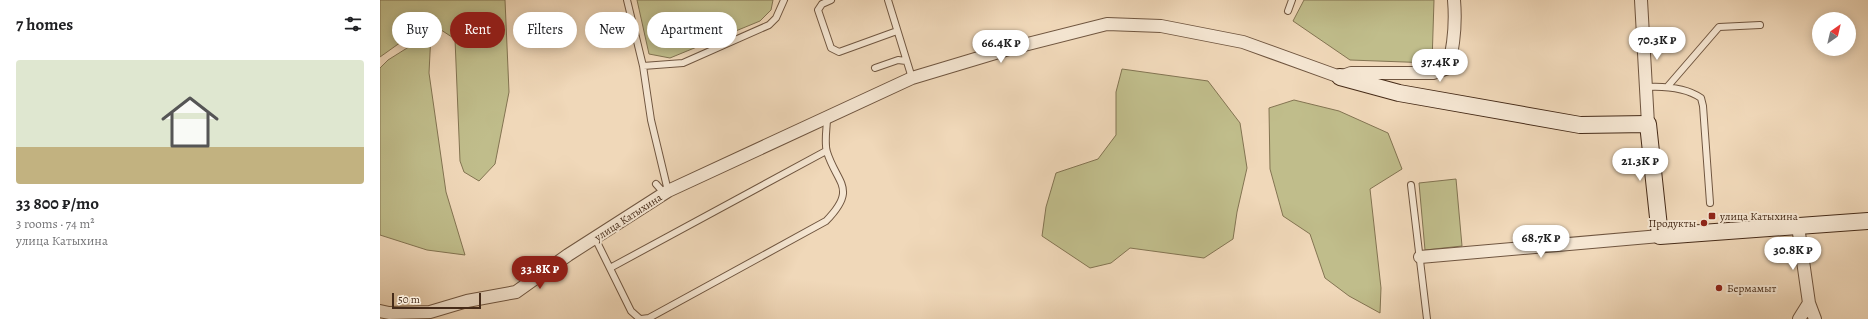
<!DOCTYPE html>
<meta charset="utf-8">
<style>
body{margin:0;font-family:Alegreya,serif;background:#f6f6f6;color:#202124;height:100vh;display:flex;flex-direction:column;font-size:15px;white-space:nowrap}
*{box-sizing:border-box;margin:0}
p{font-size:13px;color:#757577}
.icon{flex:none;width:22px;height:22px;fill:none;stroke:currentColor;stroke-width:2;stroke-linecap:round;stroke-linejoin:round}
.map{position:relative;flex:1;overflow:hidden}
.drawer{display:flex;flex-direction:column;background:#fff;width:380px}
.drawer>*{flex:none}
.banner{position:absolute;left:12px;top:12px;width:380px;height:36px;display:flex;gap:8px}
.needle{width:26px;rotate:34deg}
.tools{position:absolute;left:1432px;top:12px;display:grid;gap:8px}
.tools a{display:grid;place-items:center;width:44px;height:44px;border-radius:50%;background:#fff;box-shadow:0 2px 10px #0003;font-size:20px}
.scale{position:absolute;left:12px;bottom:10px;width:89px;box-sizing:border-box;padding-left:4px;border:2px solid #462b18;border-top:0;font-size:11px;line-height:14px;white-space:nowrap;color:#462b18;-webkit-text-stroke:3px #f5e6d2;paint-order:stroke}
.price{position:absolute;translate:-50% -34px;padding:0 9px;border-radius:14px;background:#fff;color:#222;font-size:13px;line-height:26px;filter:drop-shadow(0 1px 2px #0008)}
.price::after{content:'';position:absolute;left:50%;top:24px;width:12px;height:9px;margin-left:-6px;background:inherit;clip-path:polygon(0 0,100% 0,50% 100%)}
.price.current{background:#8f2418;color:#fff}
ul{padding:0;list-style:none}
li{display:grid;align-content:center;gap:8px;height:212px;padding:0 16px}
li+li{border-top:1px solid #e0e0e0}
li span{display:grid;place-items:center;height:124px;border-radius:4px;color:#555}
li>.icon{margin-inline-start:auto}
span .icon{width:72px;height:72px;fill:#fffc;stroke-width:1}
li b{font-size:17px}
h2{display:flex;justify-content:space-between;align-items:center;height:48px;padding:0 16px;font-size:17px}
.pill{padding:0 14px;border-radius:18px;background:#fff;box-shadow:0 2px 10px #0003;font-size:14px;line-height:36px}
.pill.current{background:#8f2418;color:#fff}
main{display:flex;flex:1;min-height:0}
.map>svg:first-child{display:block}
.green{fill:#c0bd8b;stroke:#837452}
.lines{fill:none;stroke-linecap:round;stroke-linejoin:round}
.lane-casing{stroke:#705640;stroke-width:8}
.street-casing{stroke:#705640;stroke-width:14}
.secondary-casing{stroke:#462b18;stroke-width:18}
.lane{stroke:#f5e6d2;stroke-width:6}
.street{stroke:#f5e6d2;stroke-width:12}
.secondary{stroke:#f5e6d2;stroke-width:16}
.poi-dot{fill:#8f2418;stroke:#f5e6d2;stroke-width:1.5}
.labels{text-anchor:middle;stroke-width:4;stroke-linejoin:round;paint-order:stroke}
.poi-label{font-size:11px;fill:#462b18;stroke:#f5e6d2;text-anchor:start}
.street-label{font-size:11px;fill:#462b18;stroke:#f5e6d2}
</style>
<main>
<section class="drawer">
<h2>7 homes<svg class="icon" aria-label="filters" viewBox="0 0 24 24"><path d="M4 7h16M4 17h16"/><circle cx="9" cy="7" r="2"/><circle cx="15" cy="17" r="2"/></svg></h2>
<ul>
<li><span style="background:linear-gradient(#dfe7d0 70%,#c2b280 0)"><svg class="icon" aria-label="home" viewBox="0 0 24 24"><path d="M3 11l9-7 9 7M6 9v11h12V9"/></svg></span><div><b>33 800 ₽/mo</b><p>3 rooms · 74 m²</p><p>улица Катыхина</p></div></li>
</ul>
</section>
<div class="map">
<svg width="1488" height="319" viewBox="0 0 1488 319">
<rect width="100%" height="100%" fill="#f0d8b9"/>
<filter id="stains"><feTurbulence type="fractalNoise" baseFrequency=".005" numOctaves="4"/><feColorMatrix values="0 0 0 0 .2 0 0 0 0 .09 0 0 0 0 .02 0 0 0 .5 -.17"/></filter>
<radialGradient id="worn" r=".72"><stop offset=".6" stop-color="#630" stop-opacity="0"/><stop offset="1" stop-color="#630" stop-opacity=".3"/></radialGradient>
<!-- green -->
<path class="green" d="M 0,0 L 125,0 L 129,92 L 115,164 L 99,181 L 84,172 L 80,161 L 75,39 L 58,28 L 45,25 L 0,57 Z
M 257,0 L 393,0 L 391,10 L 380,21 L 290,58 L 269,54 Z
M 924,0 L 1054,0 L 1052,63 L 970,60 L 913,21 Z
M 51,33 L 49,73 L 66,192 L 85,255 L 47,250 L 0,235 L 0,68 L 8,60 Z
M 742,69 L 828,81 L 860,123 L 867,168 L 857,212 L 853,239 L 824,258 L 750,248 L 731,263 L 710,268 L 662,236 L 666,207 L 676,173 L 718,159 L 736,135 L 736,92 Z
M 914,100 L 959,111 L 1008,133 L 1022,169 L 990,189 L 1001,288 L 1000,313 L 969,296 L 945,278 L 930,234 L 903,216 L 890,169 L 889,108 Z
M 1076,179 L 1082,246 L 1045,250 L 1039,183 Z"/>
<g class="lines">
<defs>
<path id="lane" d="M 247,0 L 263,66 L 271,120 L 288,191
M 451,0 L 442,4 L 438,10 L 451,48 L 459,52 L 517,31
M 508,0 L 532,78
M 908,11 L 912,0
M 263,66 L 303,63 L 389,25 L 396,18 L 404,0
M 495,68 L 518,60 L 526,61
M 1288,86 L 1339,27 L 1380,25
M 1266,87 C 1285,86 1305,87 1321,98 L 1323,106 L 1330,203
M 276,184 L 284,193
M 1031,185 L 1047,319
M 215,238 L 251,311 L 260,319
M 230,268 L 446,151
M 261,319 L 269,318 L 446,221 C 478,188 457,184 447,152 C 444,142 447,128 447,118"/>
<path id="street" d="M 1261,0 L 1268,124
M 1418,226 L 1429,303 L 1419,319
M 1040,257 L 1280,236
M 1429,303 L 1435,319
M 0,311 L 9,313 L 50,312 L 87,301 L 136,292 L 188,255 L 288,191 L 532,78 L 632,48 L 727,24 L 781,26 L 863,42 L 960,77 L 971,73 L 1053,73 L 1068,68 C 1074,45 1076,23 1074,0"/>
<path id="secondary" d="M 960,77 L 1019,93 L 1200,125 L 1268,124 L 1280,236 L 1488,221"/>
</defs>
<!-- lane casing -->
<use href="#lane" class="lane-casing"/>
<!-- street casing -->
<use href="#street" class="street-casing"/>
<!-- secondary casing -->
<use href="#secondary" class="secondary-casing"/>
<!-- lane -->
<use href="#lane" class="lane"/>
<!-- street -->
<use href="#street" class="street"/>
<!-- secondary -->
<use href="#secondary" class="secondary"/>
</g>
<!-- markers -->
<g class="poi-dot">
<rect x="1328" y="212" width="8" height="8" rx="2"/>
<circle cx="1324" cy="223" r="4"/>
<circle cx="1339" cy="288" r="4"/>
</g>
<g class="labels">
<!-- poi labels -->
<g class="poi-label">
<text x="1340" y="220">улица Катыхина</text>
<text x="1316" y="227" text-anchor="end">Продукты</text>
<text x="1347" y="292">Бермамыт</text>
</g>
<!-- street labels -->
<g class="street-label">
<text transform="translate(248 217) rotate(-33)" y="4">улица Катыхина</text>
</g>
</g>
<rect width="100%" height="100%" filter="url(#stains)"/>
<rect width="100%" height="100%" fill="url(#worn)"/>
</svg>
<div class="tools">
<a><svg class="needle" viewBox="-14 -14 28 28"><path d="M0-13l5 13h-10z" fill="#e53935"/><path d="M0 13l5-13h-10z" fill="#757577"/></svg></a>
</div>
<div class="scale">50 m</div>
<b class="price" style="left:1277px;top:61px">70.3K ₽</b>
<b class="price" style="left:621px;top:64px">66.4K ₽</b>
<b class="price" style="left:1060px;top:83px">37.4K ₽</b>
<b class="price" style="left:1260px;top:182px">21.3K ₽</b>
<b class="price" style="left:1161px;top:259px">68.7K ₽</b>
<b class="price" style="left:1413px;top:271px">30.8K ₽</b>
<b class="price current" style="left:160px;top:290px">33.8K ₽</b>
<div class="banner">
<a class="pill">Buy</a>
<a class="pill current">Rent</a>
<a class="pill">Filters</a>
<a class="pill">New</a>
<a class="pill">Apartment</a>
</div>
</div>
</main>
